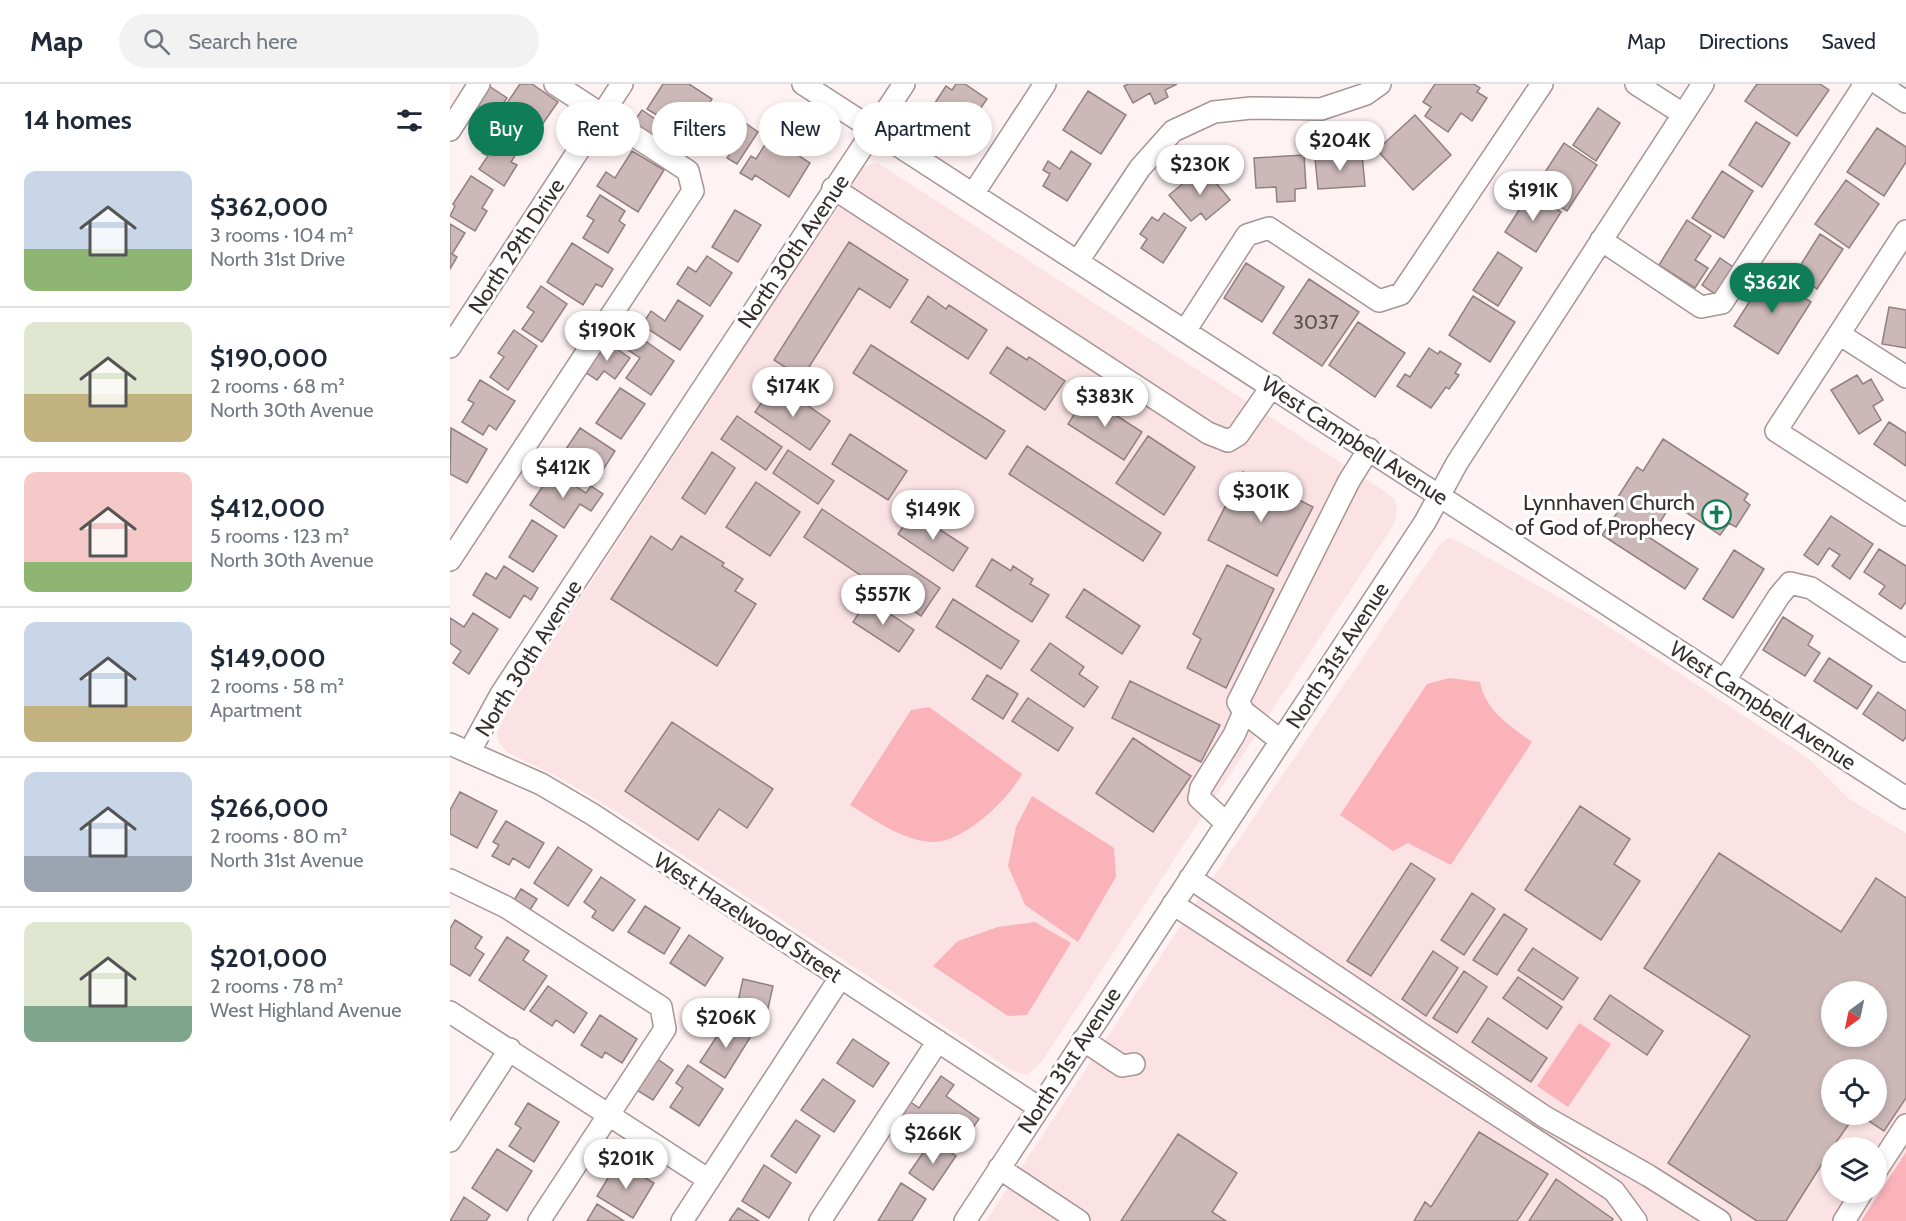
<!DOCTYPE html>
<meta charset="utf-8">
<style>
body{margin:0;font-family:Cabin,sans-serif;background:#f2f2f3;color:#1f2937;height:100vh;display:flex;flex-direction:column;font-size:22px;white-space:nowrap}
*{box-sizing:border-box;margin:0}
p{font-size:20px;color:#747a83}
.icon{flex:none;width:33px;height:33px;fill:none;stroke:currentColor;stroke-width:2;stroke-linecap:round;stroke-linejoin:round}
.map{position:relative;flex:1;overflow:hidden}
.panel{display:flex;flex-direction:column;background:#fff;width:450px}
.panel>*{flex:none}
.top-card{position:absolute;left:18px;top:18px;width:570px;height:54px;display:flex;gap:12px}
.needle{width:39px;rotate:213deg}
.controls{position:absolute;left:1371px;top:897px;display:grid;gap:12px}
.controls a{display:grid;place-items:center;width:66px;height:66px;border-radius:50%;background:#fff;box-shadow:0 3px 9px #0003;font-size:30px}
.price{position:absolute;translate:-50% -51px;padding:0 14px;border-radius:21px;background:#fff;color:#222;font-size:20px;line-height:39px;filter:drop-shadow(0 2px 3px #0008)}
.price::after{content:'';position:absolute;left:50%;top:36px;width:18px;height:14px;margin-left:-9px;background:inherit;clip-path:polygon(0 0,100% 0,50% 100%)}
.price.current{background:#107d59;color:#fff}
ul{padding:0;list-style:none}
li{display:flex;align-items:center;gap:18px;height:150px;padding:0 24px}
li+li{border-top:2px solid #e0e1e3}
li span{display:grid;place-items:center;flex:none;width:168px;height:120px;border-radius:12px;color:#555}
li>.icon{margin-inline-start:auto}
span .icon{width:72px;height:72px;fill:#fffc;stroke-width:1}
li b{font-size:26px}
h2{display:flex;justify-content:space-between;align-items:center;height:72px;padding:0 24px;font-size:26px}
.chip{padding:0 21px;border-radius:27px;background:#fff;box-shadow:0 3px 9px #0003;font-size:21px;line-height:54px}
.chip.current{background:#107d59;color:#fff}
header{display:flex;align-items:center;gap:36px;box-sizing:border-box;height:84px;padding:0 30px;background:#fff;border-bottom:2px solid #e0e1e3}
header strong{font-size:28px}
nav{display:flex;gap:33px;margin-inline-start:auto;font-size:21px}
.search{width:420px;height:54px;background:#f2f2f3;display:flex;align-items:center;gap:15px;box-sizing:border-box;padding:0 21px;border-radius:33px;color:#747a83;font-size:22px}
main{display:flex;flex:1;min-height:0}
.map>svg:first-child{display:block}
.built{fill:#fbe3e5;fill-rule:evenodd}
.green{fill:#f9b3b9}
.building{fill:#ccb8b9;stroke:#927f80;stroke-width:1.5;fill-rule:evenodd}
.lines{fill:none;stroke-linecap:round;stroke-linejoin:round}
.minor-casing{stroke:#a79495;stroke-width:24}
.minor{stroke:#fff;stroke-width:21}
.labels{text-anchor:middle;stroke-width:6;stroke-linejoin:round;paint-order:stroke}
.number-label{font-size:20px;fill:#5c5152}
.street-label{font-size:22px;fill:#372f2f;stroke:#fff}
.poi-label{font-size:22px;fill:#372f2f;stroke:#fff;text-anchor:end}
</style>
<header>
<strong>Map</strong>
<div class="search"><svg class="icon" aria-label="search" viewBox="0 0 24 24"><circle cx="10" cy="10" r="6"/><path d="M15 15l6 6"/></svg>Search here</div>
<nav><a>Map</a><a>Directions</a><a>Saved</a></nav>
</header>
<main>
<section class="panel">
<h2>14 homes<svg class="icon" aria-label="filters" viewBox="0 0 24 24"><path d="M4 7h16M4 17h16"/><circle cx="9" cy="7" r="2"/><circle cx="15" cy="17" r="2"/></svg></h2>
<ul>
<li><span style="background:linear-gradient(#c9d6e8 65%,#8fb573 0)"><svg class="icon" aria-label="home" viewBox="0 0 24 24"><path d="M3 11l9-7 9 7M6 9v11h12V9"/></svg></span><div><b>$362,000</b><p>3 rooms · 104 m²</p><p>North 31st Drive</p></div></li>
<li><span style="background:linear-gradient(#dfe7d0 60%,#c2b280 0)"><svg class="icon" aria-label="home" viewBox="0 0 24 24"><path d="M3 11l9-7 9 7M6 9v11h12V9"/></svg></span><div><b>$190,000</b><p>2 rooms · 68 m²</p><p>North 30th Avenue</p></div></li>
<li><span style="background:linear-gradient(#f6c9c9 75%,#8fb573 0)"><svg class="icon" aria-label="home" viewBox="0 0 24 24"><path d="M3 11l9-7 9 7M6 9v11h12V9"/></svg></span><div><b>$412,000</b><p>5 rooms · 123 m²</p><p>North 30th Avenue</p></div></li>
<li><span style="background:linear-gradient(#c9d6e8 70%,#c2b280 0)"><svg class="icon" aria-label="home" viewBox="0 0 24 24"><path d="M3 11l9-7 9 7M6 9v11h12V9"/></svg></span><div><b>$149,000</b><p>2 rooms · 58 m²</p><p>Apartment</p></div></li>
<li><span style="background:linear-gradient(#c9d6e8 70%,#9aa5b1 0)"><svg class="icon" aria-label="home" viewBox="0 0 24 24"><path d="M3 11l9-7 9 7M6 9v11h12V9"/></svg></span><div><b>$266,000</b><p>2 rooms · 80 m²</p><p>North 31st Avenue</p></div></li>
<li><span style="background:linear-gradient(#dfe7d0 70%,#7fa58c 0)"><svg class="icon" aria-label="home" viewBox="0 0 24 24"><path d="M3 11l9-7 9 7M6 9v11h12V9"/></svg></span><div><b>$201,000</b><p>2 rooms · 78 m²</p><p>West Highland Avenue</p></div></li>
</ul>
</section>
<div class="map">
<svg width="1456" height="1137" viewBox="0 0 1456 1137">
<rect width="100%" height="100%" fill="#fff2f3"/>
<!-- built -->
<path class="built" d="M 428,79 L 933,406 L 945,416 L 947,425 L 944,440 L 591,979 L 577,991 L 563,987 L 167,728 L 110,694 L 57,668 L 48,657 L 47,648 L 57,627 L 405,94 L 414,82 Z
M 998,454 L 1010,458 L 1141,531 L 1358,674 L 1399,715 L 1456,749 L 1456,1068 L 1411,1137 L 536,1137 L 747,817 L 989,461 ZM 1382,908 L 1426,908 L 1426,952 L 1382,952 ZM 1382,986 L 1426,986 L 1426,1030 L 1382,1030 ZM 1382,1064 L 1426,1064 L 1426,1108 L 1382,1108 Z"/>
<!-- green -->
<path class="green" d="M 1000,594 L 1030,598 C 1035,626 1060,642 1082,658 L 1001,781 L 958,759 L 943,767 L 890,731 L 977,600 Z
M 479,623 L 572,690 C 559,715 513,759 483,758 C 453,757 425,736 400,721 L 461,626 Z
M 582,712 L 664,764 L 666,793 L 628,858 L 575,821 L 558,782 L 566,743 Z
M 585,838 L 621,859 L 577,931 L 558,932 L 483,882 L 508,857 L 548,843 Z
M 1129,939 L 1161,960 L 1118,1023 L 1087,1002 Z
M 1456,1068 L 1456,1137 L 1411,1137 Z"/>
<!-- building -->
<path class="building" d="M 70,0 L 82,0 L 108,18 L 82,55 L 48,32 Z
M 213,0 L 239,0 L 262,15 L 238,51 L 197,25 Z
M 506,0 L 515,0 L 537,15 L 513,50 L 479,28 L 496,2 L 502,6 Z
M 678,0 L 727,0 L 715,6 L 718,13 L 705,20 L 700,9 L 683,19 L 674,2 Z
M 985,0 L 1024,0 L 1030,4 L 1027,8 L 1037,14 L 1022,37 L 1011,29 L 998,48 L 975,32 L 981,23 L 973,18 Z
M 1307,0 L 1370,0 L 1379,6 L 1347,52 L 1295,17 Z
M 39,2 L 57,14 L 45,33 L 26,21 Z
M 638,7 L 676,31 L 651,70 L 613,46 Z
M 271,22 L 308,48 L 287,80 L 277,74 L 283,65 L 255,46 Z
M 1148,24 L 1170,39 L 1146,77 L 1123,61 Z
M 192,26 L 211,39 L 200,55 L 181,42 Z
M 965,31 L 1001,71 L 963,106 L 927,66 Z
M 1306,38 L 1340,59 L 1312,103 L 1279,81 Z
M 51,41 L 74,57 L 61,78 L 67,81 L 54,102 L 29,85 L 38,72 L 32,69 Z
M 1427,44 L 1456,63 L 1456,78 L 1434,112 L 1397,88 Z
M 316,59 L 337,71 L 340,66 L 360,79 L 339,113 L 305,91 L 302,96 L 290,89 L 301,72 L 306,75 Z
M 1114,59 L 1147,81 L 1117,127 L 1084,105 Z
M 182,67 L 214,86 L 188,128 L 147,102 L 156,88 L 165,94 Z
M 621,67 L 641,80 L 617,117 L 593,102 L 600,90 L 593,86 L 598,77 L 610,85 Z
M 912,70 L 915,102 L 868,105 L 865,74 Z
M 854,71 L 856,104 L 845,105 L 845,117 L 827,118 L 826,103 L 806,104 L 804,74 Z
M 753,83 L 780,116 L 756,136 L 751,129 L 741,137 L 719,111 Z
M 1272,87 L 1303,107 L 1274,154 L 1242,134 Z
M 21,92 L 43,106 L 32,124 L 37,127 L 25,147 L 0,132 L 5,122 L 3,120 Z
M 1396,96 L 1429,120 L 1399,164 L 1365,140 Z
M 1080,109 L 1111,128 L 1086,168 L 1055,148 Z
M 150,111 L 175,127 L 169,137 L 175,141 L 158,169 L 133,154 L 144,136 L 137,132 Z
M 285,126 L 311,141 L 288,178 L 262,163 Z
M 714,129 L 736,144 L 713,179 L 691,164 L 697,155 L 690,150 L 702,133 L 708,137 Z
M 1237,136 L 1261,152 L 1245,176 L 1258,184 L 1245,204 L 1209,181 Z
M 0,140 L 15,149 L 2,170 L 7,173 L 0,185 Z
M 1370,150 L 1393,165 L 1367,205 L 1345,190 Z
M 399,158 L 458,196 L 440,224 L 409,204 L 352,294 L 324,276 Z
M 122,159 L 163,185 L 152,203 L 146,200 L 133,221 L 97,198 Z
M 1048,168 L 1072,184 L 1048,222 L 1023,206 Z
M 257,172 L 282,189 L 260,222 L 227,200 L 238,183 L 246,188 Z
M 1270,174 L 1286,185 L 1268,212 L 1252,201 Z
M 796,179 L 834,203 L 812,238 L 774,214 Z
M 1317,190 L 1361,218 L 1328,270 L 1284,242 Z
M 859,195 L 909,228 L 872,282 L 823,249 Z
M 91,202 L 117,220 L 92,258 L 72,245 L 84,228 L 77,223 Z
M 478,212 L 496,225 L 499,221 L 537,246 L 518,275 L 461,238 Z
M 1023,212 L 1065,238 L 1040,278 L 999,251 Z
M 228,216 L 253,232 L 230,266 L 192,241 L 201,227 L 215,237 Z
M 1439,223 L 1456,226 L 1456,264 L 1432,260 Z
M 908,238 L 955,269 L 925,313 L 879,281 Z
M 64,246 L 87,262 L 58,306 L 40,293 L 54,273 L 48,269 Z
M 188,252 L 224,277 L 201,311 L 176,294 L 190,274 L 178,266 Z
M 155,257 L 180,274 L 165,295 L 154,287 L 147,296 L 135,288 Z
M 421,261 L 555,347 L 536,375 L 403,289 Z
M 557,263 L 577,276 L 579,273 L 615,297 L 595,326 L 540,289 Z
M 979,264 L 988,270 L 990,267 L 1011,280 L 1005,289 L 1009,291 L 999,305 L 996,303 L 981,324 L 947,302 L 955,290 L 960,293 Z
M 1407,291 L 1413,300 L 1421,295 L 1433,316 L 1423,322 L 1431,336 L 1409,350 L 1381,306 Z
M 30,296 L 65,317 L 46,346 L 39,341 L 33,351 L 12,338 L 24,319 L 18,316 Z
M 323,302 L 337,312 L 333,316 L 340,321 L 345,313 L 380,337 L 360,366 L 305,328 Z
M 170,304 L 195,320 L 171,355 L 146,339 Z
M 636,312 L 692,348 L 674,376 L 618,340 Z
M 287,332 L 332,363 L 316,386 L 271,355 Z
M 1439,338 L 1456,349 L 1456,382 L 1424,360 Z
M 1,344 L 37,365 L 17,399 L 0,390 Z
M 130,344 L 165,367 L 144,400 L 108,377 Z
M 400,350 L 457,387 L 438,416 L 382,380 Z
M 698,352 L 745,383 L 714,431 L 666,399 Z
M 1213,355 L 1298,410 L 1294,416 L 1300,421 L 1286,443 L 1279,439 L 1270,451 L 1222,419 L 1200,454 L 1248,485 L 1235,505 L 1152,451 L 1171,423 L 1164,419 L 1187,383 L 1193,387 Z
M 577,362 L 711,449 L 693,477 L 559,390 Z
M 338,366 L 384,397 L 368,420 L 323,389 Z
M 262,368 L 285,384 L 255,430 L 232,414 Z
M 103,387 L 136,409 L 141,402 L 153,410 L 141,427 L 130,420 L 114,444 L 80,421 Z
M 793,388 L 809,396 L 812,389 L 829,398 L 826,404 L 863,423 L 827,492 L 758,456 Z
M 306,398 L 350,428 L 320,472 L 276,443 Z
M 372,425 L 490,504 L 471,532 L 354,453 Z
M 463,428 L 518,464 L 503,487 L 448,450 Z
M 1381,432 L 1423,460 L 1400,495 L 1382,482 L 1390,471 L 1379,464 L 1368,481 L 1354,471 Z
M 82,436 L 107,452 L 83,488 L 59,473 Z
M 201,452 L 222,466 L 231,452 L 274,479 L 272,482 L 293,495 L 285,507 L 306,520 L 267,582 L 161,515 Z
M 1429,465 L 1456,482 L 1456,518 L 1451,525 L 1429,510 L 1435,502 L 1414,488 Z
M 1284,466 L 1314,485 L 1283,534 L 1253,515 Z
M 542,475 L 561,487 L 563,482 L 583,495 L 580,500 L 599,511 L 582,538 L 526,502 Z
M 777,481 L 824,505 L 776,604 L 737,584 L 751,555 L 743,550 Z
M 54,482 L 88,504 L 81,516 L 74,511 L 60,534 L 23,511 L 36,489 L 46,495 Z
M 634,505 L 690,542 L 672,570 L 616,533 Z
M 418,515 L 464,546 L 449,568 L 403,538 Z
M 503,515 L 569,557 L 551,585 L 486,543 Z
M 23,529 L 48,545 L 19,590 L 3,579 L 11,567 L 0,559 L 0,534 L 14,543 Z
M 1333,533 L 1363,552 L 1358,561 L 1370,569 L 1355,592 L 1313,566 Z
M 600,559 L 634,583 L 629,590 L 648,603 L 634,623 L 581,586 Z
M 1379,574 L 1422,602 L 1407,625 L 1364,597 Z
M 537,591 L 568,610 L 553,635 L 522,615 Z
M 680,597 L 770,641 L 751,678 L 662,634 Z
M 1428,608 L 1456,627 L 1456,653 L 1453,657 L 1413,630 Z
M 578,614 L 623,644 L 608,667 L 562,637 Z
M 222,638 L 323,705 L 297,744 L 269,725 L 248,756 L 175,707 Z
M 683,654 L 741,692 L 703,748 L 646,709 Z
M 10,708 L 47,727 L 27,764 L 0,750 L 0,726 Z
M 1130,722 L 1180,755 L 1164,780 L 1190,797 L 1151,856 L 1075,806 Z
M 56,737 L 94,759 L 79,784 L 63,774 L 59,781 L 42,772 L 49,761 L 43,758 Z
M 108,763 L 142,786 L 118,822 L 84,799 Z
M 1269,769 L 1391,848 L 1426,794 L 1456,814 L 1456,1014 L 1434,1047 L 1408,1030 L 1426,1030 L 1426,986 L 1382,986 L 1382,1030 L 1406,1030 L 1382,1064 L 1336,1137 L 1307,1137 L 1218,1079 L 1300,952 L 1194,884 ZM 1382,908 L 1426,908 L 1426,952 L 1382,952 Z
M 961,779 L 985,795 L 921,892 L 897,877 Z
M 151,793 L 185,816 L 163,847 L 142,833 L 146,827 L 134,818 Z
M 71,805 L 87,815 L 78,829 L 62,819 Z
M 1022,809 L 1045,825 L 1014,871 L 991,856 Z
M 195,822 L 230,844 L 214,870 L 178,848 Z
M 1054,830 L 1077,845 L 1047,891 L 1023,876 Z
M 5,836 L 32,853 L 25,864 L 34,870 L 20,892 L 0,880 L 0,845 Z
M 239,851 L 273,874 L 255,902 L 220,879 Z
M 57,853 L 79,867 L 73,876 L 97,892 L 74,926 L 29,896 Z
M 1083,864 L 1128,894 L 1113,916 L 1068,886 Z
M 983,867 L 1008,884 L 976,932 L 952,915 Z
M 1014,887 L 1037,903 L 1007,949 L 983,934 Z
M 1068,893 L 1112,923 L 1097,945 L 1053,914 Z
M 293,895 L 323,902 L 314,942 L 284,935 Z
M 98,902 L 137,929 L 124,949 L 106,936 L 102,942 L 80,927 Z
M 1160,911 L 1213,947 L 1197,971 L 1144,935 Z
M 150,931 L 187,955 L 172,979 L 155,968 L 152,974 L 131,961 Z
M 1038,934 L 1097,974 L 1081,998 L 1022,958 Z
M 277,937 L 301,952 L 275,994 L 250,978 Z
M 403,955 L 439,979 L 423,1003 L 387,979 Z
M 206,974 L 223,986 L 203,1016 L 185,1005 Z
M 238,981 L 273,1005 L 249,1042 L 220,1023 L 233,1004 L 226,999 Z
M 491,992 L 504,1001 L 496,1012 L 529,1035 L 507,1067 L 451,1029 L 459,1017 L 469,1024 Z
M 373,995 L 405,1017 L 384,1048 L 351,1026 Z
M 78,1019 L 109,1038 L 84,1078 L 59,1062 L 71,1044 L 65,1040 Z
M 346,1036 L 370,1052 L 346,1089 L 321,1072 Z
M 1029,1048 L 1098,1090 L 1067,1137 L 964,1137 L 975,1118 L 981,1123 Z
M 728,1050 L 787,1089 L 762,1128 L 776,1137 L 671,1137 Z
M 482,1056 L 506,1072 L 483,1106 L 459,1089 Z
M 47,1065 L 82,1087 L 57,1127 L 22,1104 Z
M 168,1078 L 204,1099 L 183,1134 L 147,1112 Z
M 314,1081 L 341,1099 L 319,1134 L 292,1117 Z
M 1106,1095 L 1163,1135 L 1162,1137 L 1079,1137 Z
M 451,1099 L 476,1115 L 462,1137 L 428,1137 Z
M 14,1113 L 40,1131 L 36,1137 L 0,1137 Z
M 147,1120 L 174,1137 L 137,1137 Z
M 288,1124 L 309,1137 L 279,1137 Z"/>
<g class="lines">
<defs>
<path id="minor" d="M 353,0 L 1456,714
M 1186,0 L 1233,30
M 1429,0 L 1456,18
M 0,46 L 29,0
M 383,104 L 758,349 L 778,357 L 788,351 L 822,302
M 523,110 L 595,0
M 1456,147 L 1326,347 L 1456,431
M 1151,156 L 1251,223 L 1272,219 L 1415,0
M 628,177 L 690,84 L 723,47 L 764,28 L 801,24 L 871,25 L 916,10 L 930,0
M 735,247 L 797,151 L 819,144 L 929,217 L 951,210 L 1092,0
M 1389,250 L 1456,293
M 0,263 L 172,0
M 0,476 L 243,107 L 238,87 L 105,0
M 1275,596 L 1329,512 L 1340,499 L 1361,504 L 1456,567
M 831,657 L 794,628 L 788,618 L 899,397 L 919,365
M 0,660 L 91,700 L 142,730 L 588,1023
M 20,667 L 51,610 L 454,0
M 776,739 L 749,714 L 751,704 L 784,651 L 794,628
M 740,794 L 1095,1033 L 1199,1092 L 1270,1137
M 0,796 L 56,823 L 211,923 L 215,945 L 89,1137
M 723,820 L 1164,1107 L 1186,1137
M 0,928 L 259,1096
M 633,956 L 672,982 L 684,980
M 0,1057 L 60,965
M 549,1084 L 629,1137
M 1426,1087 L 1456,1041
M 232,1137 L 390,894
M 370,1137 L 488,957
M 515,1137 L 975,438 L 1007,379 L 1253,0
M 1394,1137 L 1412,1108"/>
</defs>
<!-- minor casing -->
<use href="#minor" class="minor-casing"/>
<!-- minor -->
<use href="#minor" class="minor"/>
</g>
<!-- icons -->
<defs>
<symbol id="church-ring" viewBox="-11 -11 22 22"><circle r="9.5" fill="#fff" stroke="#107d59" stroke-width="1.5"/><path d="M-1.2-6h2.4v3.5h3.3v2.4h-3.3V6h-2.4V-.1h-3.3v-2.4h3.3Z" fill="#107d59"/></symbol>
</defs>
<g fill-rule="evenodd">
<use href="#church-ring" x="1250" y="414" width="33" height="33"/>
</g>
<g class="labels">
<!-- number labels -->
<g class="number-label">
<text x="866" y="245">3037</text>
</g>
<!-- street labels -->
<g class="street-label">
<text transform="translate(66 162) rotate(-57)" y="8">North 29th Drive</text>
<text transform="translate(343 167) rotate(-56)" y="8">North 30th Avenue</text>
<text transform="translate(905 356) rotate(33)" y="8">West Campbell Avenue</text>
<text transform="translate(887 571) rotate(-57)" y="8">North 31st Avenue</text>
<text transform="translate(78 574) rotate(-58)" y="8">North 30th Avenue</text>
<text transform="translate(1313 621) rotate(33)" y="8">West Campbell Avenue</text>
<text transform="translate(298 833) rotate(33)" y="8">West Hazelwood Street</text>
<text transform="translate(619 976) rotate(-57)" y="8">North 31st Avenue</text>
</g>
<!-- poi labels -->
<g class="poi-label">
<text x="1245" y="426">Lynnhaven Church<tspan x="1245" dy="25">of God of Prophecy</tspan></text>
</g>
</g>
</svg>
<div class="controls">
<a><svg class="needle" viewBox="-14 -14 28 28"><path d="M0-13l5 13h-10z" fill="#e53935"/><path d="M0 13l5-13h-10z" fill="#747a83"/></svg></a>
<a><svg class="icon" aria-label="locate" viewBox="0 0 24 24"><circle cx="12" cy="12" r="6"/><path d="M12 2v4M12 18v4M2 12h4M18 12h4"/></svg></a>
<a><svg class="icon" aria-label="layers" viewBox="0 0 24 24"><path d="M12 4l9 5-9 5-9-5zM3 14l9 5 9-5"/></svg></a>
</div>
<b class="price" style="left:890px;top:88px">$204K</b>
<b class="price" style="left:750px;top:112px">$230K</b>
<b class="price" style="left:1083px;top:138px">$191K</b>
<b class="price current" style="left:1322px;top:230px">$362K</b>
<b class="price" style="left:157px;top:278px">$190K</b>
<b class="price" style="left:343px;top:334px">$174K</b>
<b class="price" style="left:655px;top:344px">$383K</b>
<b class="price" style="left:113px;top:415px">$412K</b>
<b class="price" style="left:811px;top:439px">$301K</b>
<b class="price" style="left:483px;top:457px">$149K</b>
<b class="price" style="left:433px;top:542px">$557K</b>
<b class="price" style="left:276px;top:965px">$206K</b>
<b class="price" style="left:483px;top:1081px">$266K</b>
<b class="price" style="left:176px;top:1106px">$201K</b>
<div class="top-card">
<a class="chip current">Buy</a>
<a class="chip">Rent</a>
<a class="chip">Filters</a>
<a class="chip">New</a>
<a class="chip">Apartment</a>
</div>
</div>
</main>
